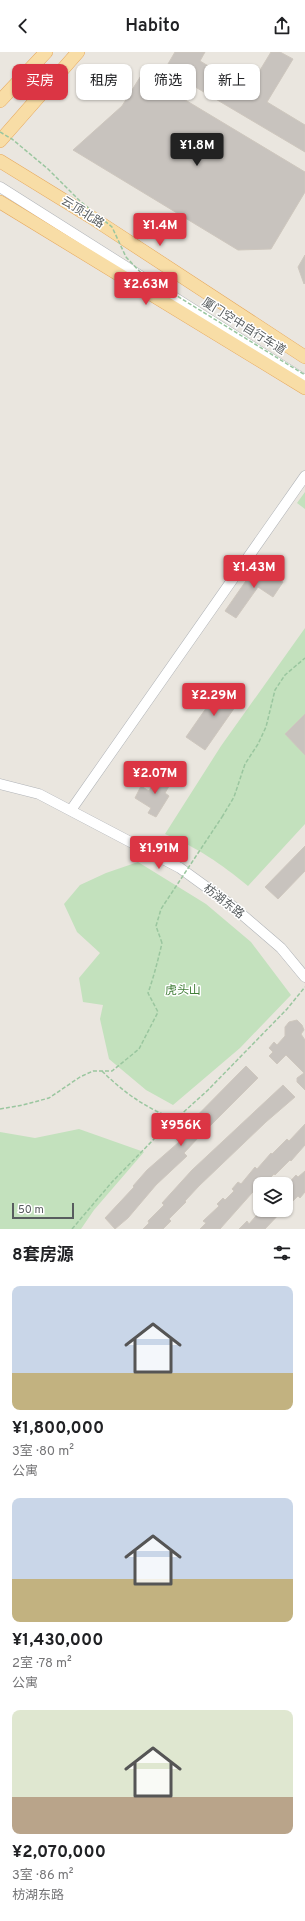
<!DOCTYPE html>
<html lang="zh">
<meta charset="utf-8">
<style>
body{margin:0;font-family:Overpass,"Noto Sans SC",sans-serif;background:#f6f6f6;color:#202124;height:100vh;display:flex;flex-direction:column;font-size:15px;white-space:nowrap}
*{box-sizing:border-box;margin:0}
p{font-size:13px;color:#757577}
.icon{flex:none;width:22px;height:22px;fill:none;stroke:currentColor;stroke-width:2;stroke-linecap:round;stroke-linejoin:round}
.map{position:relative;height:1177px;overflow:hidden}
.side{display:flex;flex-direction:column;background:#fff;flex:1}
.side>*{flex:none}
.banner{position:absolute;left:12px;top:12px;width:281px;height:36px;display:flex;gap:8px}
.controls{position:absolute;left:253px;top:1125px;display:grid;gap:8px}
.controls a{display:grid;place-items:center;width:40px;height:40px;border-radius:8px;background:#fff;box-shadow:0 1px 3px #0004;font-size:20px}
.scale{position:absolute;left:12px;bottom:10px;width:62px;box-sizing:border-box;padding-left:4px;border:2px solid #585d5f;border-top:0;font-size:11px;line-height:14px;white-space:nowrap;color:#585d5f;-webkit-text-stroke:3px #fff;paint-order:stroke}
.price{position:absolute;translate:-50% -34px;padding:0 9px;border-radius:4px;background:#db3544;color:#fff;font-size:13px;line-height:26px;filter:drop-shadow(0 1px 2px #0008)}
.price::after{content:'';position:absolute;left:50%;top:24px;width:12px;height:9px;margin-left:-6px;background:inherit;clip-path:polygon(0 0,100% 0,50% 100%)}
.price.current{background:#222;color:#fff}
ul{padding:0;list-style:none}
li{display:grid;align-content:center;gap:8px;height:212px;padding:0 12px}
li span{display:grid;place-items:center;height:124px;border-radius:8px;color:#555}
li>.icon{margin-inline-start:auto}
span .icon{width:72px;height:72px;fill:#fffc;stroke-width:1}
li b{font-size:17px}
h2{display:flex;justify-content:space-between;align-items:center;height:48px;padding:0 12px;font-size:17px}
.pill{padding:0 14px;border-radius:8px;background:#fff;box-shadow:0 1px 3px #0004;font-size:14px;line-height:36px}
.pill.current{background:#db3544;color:#fff}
header{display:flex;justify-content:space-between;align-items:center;height:52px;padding:0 12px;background:#fff;font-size:18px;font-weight:600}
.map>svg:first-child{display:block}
.green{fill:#c3e1bd}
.building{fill:#c8c3be;stroke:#cec7be}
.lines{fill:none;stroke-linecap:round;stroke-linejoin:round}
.minor-casing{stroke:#b0b3b7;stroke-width:11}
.major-casing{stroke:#e6a85d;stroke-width:14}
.path{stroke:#9ac69f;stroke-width:1.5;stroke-dasharray:4 2;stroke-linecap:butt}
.minor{stroke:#fff;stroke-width:10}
.major{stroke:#f8dda6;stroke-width:13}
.path-bridge{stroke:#9ac69f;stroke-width:1.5;stroke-dasharray:4 2;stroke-linecap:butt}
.labels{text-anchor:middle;stroke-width:3;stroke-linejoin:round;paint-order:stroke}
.street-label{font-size:12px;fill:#585d5f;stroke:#fff}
.park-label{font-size:12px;fill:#427e39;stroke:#fff}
</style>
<header><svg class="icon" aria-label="back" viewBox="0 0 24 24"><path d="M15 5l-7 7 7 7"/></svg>Habito<svg class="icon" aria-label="share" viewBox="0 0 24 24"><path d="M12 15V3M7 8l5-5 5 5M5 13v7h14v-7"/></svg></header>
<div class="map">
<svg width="305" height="1177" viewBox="0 0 305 1177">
<rect width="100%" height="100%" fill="#eae6df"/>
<!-- green -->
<path class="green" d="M 305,440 L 305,457 L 297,451 Z
M 305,576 L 305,772 L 248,834 C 220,811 198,796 165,782 L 221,694 Z
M 138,810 L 206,852 L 251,890 L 291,943 L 240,996 L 173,1053 L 146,1038 L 109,1007 L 100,967 L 103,953 L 83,950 L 79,926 L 100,901 L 77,880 L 64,852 L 80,833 L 106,821 Z
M 79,1077 L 144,1100 L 94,1158 L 81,1177 L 0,1177 L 0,1080 L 35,1086 Z"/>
<!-- building -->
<path class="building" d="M 175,0 L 205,0 L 200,9 L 248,38 L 271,0 L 280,0 L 293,7 L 267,50 L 305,73 L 305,100 L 165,17 Z
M 142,22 L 305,120 L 305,140 L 271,197 L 238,198 L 73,98 L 122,54 Z
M 305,203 L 305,231 L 304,232 L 298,215 Z
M 257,513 L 283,530 L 273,545 L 258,535 L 236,566 L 225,559 Z
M 223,632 L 242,645 L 205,698 L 186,685 Z
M 305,662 L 305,703 L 285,682 Z
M 159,722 L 172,729 L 165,741 L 169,744 L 156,765 L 148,761 L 151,756 L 135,746 L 141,734 L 149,739 Z
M 305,794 L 305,819 L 278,847 L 265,835 Z
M 297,968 L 302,973 L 304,978 L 301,982 L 305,988 L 305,1038 L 297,1030 L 297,1026 L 304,1021 L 286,1003 L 277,1012 L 269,1004 L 273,1000 L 269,996 L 274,990 L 277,993 L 285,984 L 285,975 L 289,970 Z
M 246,1014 L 258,1026 L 198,1086 L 184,1101 L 187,1104 L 156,1133 L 128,1166 L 115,1177 L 105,1166 L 134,1135 L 133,1134 L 147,1118 L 179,1090 L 175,1086 Z
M 283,1033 L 295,1045 L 266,1070 L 199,1134 L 185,1149 L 186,1150 L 169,1167 L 171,1169 L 163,1177 L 143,1177 L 149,1171 L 148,1169 L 164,1153 L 162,1151 L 192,1118 Z
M 305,1072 L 305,1093 L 291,1109 L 290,1108 L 275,1123 L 274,1122 L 264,1132 L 260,1132 L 220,1177 L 200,1177 L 206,1171 L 203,1169 L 219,1154 L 217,1152 L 223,1146 L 225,1148 L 234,1139 L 232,1137 L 238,1130 L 241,1132 L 255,1115 L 257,1117 L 271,1101 L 272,1102 L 287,1087 L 289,1089 Z
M 305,1119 L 305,1140 L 300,1146 L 298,1144 L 286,1156 L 286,1134 L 296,1123 L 298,1125 Z
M 261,1158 L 283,1158 L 265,1177 L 239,1177 L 247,1169 L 249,1172 Z"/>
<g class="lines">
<defs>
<path id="minor" d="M 0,135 L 305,328
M 0,732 L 39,742 L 180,816 L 231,853 L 281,896 L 305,925
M 71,758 L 305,424"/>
<path id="major" d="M 0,49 L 46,0
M 0,89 L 78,0
M 0,109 L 91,165 L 305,305
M 0,150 L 305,336"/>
</defs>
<!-- minor casing -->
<use href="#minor" class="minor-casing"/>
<!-- major casing -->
<use href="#major" class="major-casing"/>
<!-- path -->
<path class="path" d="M 222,765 L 234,745 L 245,712 L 258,692 L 266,675 L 275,638 L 285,623 L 305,606
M 102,1019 C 123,1040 147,1057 175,1067
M 0,1057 L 23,1053 L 49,1046 L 80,1025 L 93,1019 L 112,1019 L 139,997 L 158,960 L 148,941 C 154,924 158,908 162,891
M 72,1177 L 112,1130 L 156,1085 L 208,1038 L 287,957 L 305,935"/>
<!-- minor -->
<use href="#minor" class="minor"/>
<!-- major -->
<use href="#major" class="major"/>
<!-- path-bridge -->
<path class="path-bridge" d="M 0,80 L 12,87 L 48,117 L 80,149 L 112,175 L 126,205 L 143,223 L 305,323
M 162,891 L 156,874 L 161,857 L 222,765"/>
</g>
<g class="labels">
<!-- street labels -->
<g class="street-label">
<text transform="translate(83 160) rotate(32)" y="4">云顶北路</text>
<text transform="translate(244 274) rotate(32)" y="4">厦门空中自行车道</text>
<text transform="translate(224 849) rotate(38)" y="4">枋湖东路</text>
</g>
<!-- park labels -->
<g class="park-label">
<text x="183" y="942">虎头山</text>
</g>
</g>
</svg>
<div class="controls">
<a><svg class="icon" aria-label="layers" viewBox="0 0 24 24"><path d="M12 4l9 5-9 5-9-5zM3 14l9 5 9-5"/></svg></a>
</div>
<div class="scale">50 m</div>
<b class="price current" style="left:197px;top:115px">¥1.8M</b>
<b class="price" style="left:160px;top:195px">¥1.4M</b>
<b class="price" style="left:146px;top:254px">¥2.63M</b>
<b class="price" style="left:254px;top:537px">¥1.43M</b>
<b class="price" style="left:214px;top:665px">¥2.29M</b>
<b class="price" style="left:155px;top:743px">¥2.07M</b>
<b class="price" style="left:159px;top:818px">¥1.91M</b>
<b class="price" style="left:181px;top:1095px">¥956K</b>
<div class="banner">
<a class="pill current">买房</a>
<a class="pill">租房</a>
<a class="pill">筛选</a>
<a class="pill">新上</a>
</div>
</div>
<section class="side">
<h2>8套房源<svg class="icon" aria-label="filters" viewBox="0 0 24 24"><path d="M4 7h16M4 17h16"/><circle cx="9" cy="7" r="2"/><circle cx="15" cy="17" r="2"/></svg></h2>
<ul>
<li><span style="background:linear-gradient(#c9d6e8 70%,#c2b280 0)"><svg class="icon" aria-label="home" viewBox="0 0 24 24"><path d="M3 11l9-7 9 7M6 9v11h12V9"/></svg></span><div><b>¥1,800,000</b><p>3室 · 80 m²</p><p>公寓</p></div></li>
<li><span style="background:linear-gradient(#c9d6e8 65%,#c2b280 0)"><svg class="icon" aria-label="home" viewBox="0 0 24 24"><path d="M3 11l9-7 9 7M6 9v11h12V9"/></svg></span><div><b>¥1,430,000</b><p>2室 · 78 m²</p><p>公寓</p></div></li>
<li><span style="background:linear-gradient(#dfe7d0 70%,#b9a48a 0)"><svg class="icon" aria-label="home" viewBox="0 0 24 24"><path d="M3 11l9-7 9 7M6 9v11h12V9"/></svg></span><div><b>¥2,070,000</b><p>3室 · 86 m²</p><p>枋湖东路</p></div></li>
</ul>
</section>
